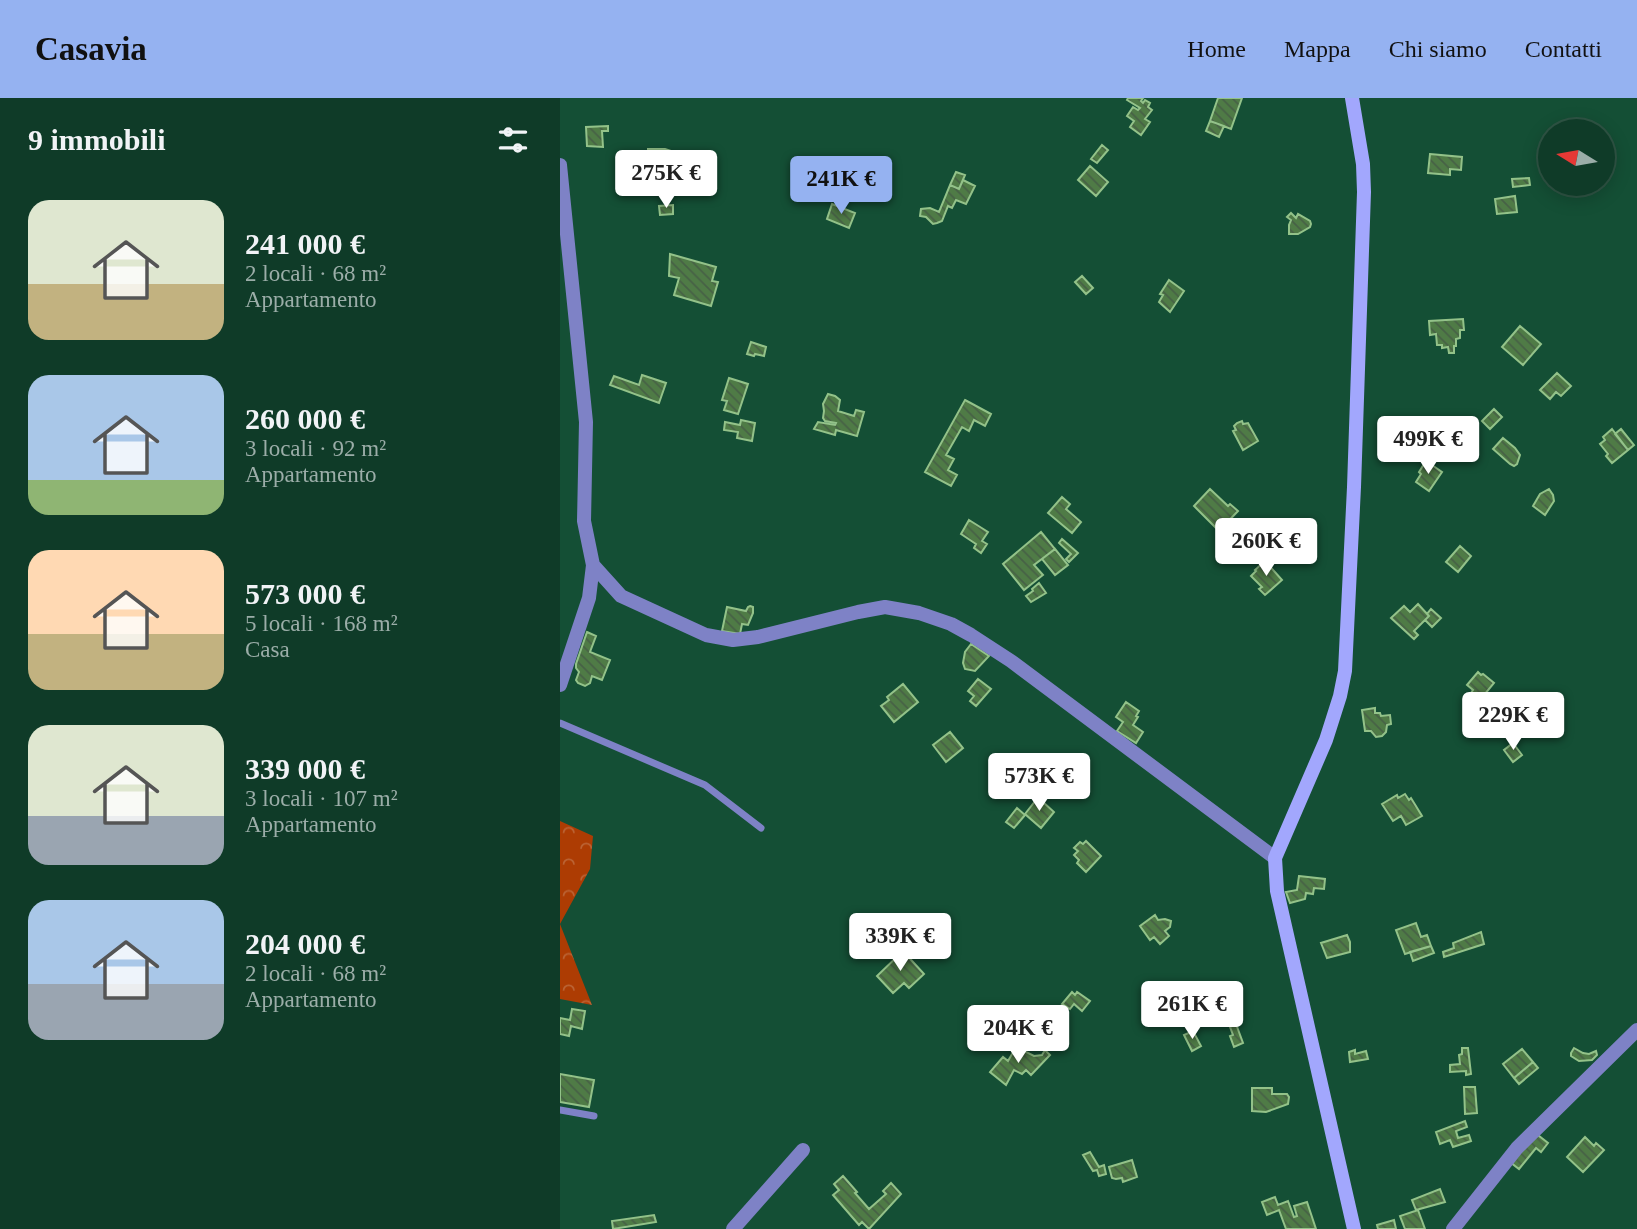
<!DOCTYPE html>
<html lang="it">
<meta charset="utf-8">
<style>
body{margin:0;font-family:Georgia,serif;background:#1d4634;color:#f1f3f6;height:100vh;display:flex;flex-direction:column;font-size:26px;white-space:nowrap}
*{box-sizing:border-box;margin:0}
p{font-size:23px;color:#9bada8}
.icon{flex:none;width:38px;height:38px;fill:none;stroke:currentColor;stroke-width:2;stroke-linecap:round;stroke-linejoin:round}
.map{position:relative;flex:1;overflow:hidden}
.sheet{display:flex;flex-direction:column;background:#0f3b28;width:560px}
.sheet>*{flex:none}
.needle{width:46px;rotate:281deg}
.tools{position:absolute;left:978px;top:21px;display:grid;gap:14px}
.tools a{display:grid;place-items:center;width:77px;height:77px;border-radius:50%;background:#0f3b28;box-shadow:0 4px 18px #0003,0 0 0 2px #2f5545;font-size:35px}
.price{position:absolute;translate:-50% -60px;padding:0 16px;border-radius:7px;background:#fff;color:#222;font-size:23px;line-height:46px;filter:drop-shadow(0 2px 4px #0008)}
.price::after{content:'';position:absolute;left:50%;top:42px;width:21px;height:16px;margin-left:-10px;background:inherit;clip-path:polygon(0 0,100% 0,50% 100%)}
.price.current{background:#95b2f1;color:#111}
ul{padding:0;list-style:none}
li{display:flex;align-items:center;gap:21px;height:175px;padding:0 28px}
li span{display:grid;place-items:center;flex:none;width:196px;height:140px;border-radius:21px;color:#555}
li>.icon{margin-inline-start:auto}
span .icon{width:84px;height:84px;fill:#fffc;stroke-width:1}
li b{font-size:30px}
h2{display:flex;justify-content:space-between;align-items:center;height:84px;padding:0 28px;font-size:30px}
header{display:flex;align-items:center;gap:42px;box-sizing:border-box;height:98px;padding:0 35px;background:#95b2f1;color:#111}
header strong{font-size:33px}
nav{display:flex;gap:38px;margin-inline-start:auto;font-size:24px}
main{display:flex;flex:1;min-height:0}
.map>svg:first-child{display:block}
.forest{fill:url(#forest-crowns)}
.building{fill:url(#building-back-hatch);stroke:#93c289;stroke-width:2}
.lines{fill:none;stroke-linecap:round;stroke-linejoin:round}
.service{stroke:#7e82c6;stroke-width:7}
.minor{stroke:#7e82c6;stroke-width:14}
.secondary{stroke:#a2a7fd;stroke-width:14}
</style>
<header>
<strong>Casavia</strong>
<nav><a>Home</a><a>Mappa</a><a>Chi siamo</a><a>Contatti</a></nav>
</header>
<main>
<section class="sheet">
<h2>9 immobili<svg class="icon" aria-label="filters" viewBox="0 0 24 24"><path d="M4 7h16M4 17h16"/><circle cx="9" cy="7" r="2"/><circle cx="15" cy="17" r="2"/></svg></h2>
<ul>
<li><span style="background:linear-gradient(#dfe7d0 60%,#c2b280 0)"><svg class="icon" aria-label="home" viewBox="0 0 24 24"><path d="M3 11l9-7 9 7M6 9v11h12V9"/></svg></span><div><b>241 000 €</b><p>2 locali · 68 m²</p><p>Appartamento</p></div></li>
<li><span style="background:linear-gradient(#a9c7e8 75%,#8fb573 0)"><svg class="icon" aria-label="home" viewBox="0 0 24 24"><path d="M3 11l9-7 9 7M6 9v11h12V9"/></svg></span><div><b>260 000 €</b><p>3 locali · 92 m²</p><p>Appartamento</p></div></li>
<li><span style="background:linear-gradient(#ffd9b3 60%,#c2b280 0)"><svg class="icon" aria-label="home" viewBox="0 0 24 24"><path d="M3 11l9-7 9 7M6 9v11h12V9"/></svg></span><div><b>573 000 €</b><p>5 locali · 168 m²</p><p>Casa</p></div></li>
<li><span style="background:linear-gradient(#dfe7d0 65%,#9aa5b1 0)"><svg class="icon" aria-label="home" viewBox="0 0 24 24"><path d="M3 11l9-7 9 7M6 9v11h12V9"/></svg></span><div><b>339 000 €</b><p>3 locali · 107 m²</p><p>Appartamento</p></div></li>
<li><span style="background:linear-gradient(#a9c7e8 60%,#9aa5b1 0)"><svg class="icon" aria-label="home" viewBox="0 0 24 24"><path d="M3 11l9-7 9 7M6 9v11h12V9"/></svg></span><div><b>204 000 €</b><p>2 locali · 68 m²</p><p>Appartamento</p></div></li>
</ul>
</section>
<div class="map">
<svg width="1077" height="1131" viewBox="0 0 1077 1131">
<defs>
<pattern id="forest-crowns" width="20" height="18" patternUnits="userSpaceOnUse" patternTransform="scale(1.75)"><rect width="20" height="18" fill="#ad3c03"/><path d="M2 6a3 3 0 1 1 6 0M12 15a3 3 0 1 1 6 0" fill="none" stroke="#bb6334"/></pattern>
<pattern id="building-back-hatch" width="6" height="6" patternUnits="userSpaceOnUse" patternTransform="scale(1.75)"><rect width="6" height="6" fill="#4f7b46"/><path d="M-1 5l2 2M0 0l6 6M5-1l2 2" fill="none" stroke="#476146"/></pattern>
</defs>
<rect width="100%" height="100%" fill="#144f35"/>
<!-- forest -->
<path class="forest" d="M 0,723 L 33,738 L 30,771 L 0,826 L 32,907 L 0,901 Z"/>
<!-- building -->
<path class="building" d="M 568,0 L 583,0 L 581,3 L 583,5 L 585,2 L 590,5 L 588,9 L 592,12 L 585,21 L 590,24 L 581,37 L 570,29 L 574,23 L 567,18 L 573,9 L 578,12 L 580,10 L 567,2 Z
M 658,0 L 682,0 L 671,31 L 650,23 Z
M 650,23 L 664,28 L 659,39 L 646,33 Z
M 48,28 L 48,33 L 42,33 L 43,49 L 27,48 L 26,29 Z
M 542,47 L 548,52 L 537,65 L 531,61 Z
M 88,51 L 105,51 L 117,55 L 112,80 L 101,80 L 102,65 L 88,64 Z
M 870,56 L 902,59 L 901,72 L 890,71 L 890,77 L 868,75 Z
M 530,68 L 548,84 L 536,98 L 518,82 Z
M 396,74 L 405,77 L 399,91 L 390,87 Z
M 277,78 L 290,82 L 275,99 L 248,97 L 248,86 L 275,86 Z
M 969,80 L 970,87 L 953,89 L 952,81 Z
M 403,82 L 415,88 L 406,106 L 396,102 L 392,110 L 388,108 L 382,123 L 377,125 L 373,126 L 366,119 L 360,118 L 361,111 L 370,110 L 379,114 L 390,87 L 399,91 Z
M 955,98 L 957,114 L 937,116 L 935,101 Z
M 272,106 L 295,115 L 289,130 L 267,121 Z
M 113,107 L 113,116 L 100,117 L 99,108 Z
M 731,115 L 736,120 L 738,116 L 750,123 L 751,126 L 750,129 L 738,136 L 729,136 L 729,127 L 731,122 L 727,119 Z
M 110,156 L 156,169 L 152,183 L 158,184 L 151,208 L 114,197 L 119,180 L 109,178 Z
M 522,178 L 533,190 L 526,196 L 515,184 Z
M 609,182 L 624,193 L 610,214 L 599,204 L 603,197 L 600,196 Z
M 903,221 L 904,232 L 900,232 L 900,240 L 896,241 L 896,248 L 894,248 L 894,255 L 889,255 L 888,249 L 882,250 L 882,247 L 877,247 L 876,236 L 870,237 L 869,223 Z
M 960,228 L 981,246 L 963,267 L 942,249 Z
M 191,244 L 206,249 L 204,258 L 195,256 L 194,258 L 187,256 Z
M 997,275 L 1011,288 L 1001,298 L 996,294 L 990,301 L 980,292 Z
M 82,277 L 106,285 L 99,305 L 50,287 L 54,278 L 79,287 Z
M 169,280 L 188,286 L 178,316 L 164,312 L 167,303 L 162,302 Z
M 268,296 L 275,298 L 280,302 L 278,313 L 294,318 L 296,312 L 304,314 L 297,338 L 276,332 L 275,337 L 254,331 L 258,324 L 275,327 L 276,325 L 265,323 L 263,320 L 264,313 L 263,306 Z
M 405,302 L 431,316 L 425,328 L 414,322 L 409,333 L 402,329 L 386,357 L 394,361 L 388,372 L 397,377 L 391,388 L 365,374 Z
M 934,311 L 942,319 L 930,331 L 922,323 Z
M 181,322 L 195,325 L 192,343 L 177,340 L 178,334 L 164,332 L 165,324 L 180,327 Z
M 682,323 L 683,326 L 688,325 L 698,343 L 683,352 L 673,333 L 676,332 L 674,328 L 677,325 Z
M 1052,331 L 1068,352 L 1052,365 L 1046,358 L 1048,356 L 1040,346 L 1045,342 L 1043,339 Z
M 1061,331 L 1074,347 L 1068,352 L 1055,336 Z
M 943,340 L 955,350 L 960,357 L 957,366 L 954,368 L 950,366 L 933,351 Z
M 869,365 L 882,374 L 869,393 L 856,384 L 861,376 L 859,374 L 864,366 L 867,368 Z
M 650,391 L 668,408 L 670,406 L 678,413 L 659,433 L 634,408 Z
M 989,391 L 993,397 L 994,403 L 985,417 L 973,408 L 980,396 Z
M 502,399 L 510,406 L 506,411 L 521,424 L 512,435 L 488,415 Z
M 409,422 L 428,434 L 422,443 L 427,446 L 421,455 L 414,450 L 416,446 L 401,436 Z
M 481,434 L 495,451 L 474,467 L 483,477 L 464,492 L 443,466 Z
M 502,441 L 518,455 L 509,464 L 506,461 L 511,456 L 499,445 Z
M 900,448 L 911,458 L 898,474 L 886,464 Z
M 495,451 L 508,467 L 495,477 L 482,461 Z
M 705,463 L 722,482 L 705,497 L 699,491 L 702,489 L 691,478 L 696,473 L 695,472 Z
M 479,485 L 486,495 L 471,504 L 466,498 L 473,493 L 472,491 Z
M 858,506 L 869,518 L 854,533 L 858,537 L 854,541 L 831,520 L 844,508 L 850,514 Z
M 190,508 L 193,509 L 193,515 L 188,527 L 182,526 L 180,536 L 162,533 L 167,509 L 186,513 L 188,509 Z
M 871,511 L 881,520 L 872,529 L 865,522 L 869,518 L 867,516 Z
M 27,534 L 36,538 L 30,554 L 50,562 L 42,582 L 32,578 L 30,585 L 25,588 L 18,585 L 16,582 L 19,574 L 16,570 L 16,566 Z
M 411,546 L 429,558 L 415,573 L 405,571 L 403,565 L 405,554 Z
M 918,574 L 921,577 L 923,576 L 934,585 L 920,602 L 911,595 L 913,592 L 907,587 Z
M 418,581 L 431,591 L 416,608 L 410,603 L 414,598 L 408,593 Z
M 343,586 L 358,604 L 334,624 L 321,608 L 329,602 L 327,599 Z
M 566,604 L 579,613 L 576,618 L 578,619 L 573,627 L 583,634 L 576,645 L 557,633 L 563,624 L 556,619 Z
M 815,610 L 815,615 L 820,615 L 821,618 L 830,617 L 831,626 L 827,627 L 826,634 L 822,638 L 816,639 L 811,633 L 805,633 L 802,612 Z
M 390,634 L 403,650 L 386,664 L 373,647 Z
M 953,645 L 962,657 L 953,664 L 944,652 Z
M 845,696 L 849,702 L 851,700 L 862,718 L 846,727 L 841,718 L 833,723 L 822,706 L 837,697 L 838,700 Z
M 476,702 L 482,707 L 484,705 L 494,714 L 481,730 L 465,716 Z
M 457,710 L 465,717 L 454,730 L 446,724 Z
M 526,743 L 541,758 L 526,774 L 517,765 L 519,762 L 514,757 L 518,753 L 514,750 L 520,744 L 523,746 Z
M 739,778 L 765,781 L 764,791 L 754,790 L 753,796 L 746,795 L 745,801 L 730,805 L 726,794 L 737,792 Z
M 595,817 L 598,822 L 605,821 L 611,823 L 610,829 L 605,833 L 609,838 L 600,846 L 594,839 L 590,842 L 580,828 Z
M 856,825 L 861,839 L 867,837 L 871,848 L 845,856 L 836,832 Z
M 921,834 L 924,846 L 884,859 L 883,854 L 894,850 L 893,845 Z
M 787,837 L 790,844 L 790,854 L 767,860 L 761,845 Z
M 871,848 L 874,855 L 853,863 L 850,854 Z
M 343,853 L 364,876 L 349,890 L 344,885 L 333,895 L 317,878 Z
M 623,893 L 633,907 L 620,917 L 609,903 Z
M 512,894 L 515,897 L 517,894 L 530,903 L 522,913 L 514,906 L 510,911 L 502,906 Z
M 12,911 L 25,913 L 22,931 L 11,928 L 9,938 L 0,936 L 0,920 L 10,922 Z
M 424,925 L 436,937 L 425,948 L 420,942 L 423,939 L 416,932 Z
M 676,926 L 683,945 L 674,949 L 670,938 L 673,937 L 670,929 Z
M 633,933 L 641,948 L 632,953 L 624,937 Z
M 456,949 L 474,958 L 482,957 L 485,952 L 490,957 L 471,977 L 466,972 L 462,976 L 454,972 L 446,987 L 430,974 L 443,959 L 448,963 Z
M 902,950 L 908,950 L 911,976 L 906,977 L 906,973 L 890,974 L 890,967 L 900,966 L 899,957 L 902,956 Z
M 1014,950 L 1023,955 L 1029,956 L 1036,953 L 1037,957 L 1032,962 L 1019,963 L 1011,958 L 1011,955 Z
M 962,951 L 973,964 L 954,980 L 943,966 Z
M 795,952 L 795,956 L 806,953 L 808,961 L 790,964 L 789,954 Z
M 973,964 L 978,970 L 959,986 L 954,980 Z
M 0,976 L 34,982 L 29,1009 L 0,1004 Z
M 904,989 L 915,989 L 917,1015 L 905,1016 Z
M 692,990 L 712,990 L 712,996 L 727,996 L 729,999 L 728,1006 L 706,1014 L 692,1013 Z
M 905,1023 L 907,1029 L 896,1033 L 898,1040 L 909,1037 L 911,1043 L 893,1049 L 890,1042 L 880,1046 L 876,1034 Z
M 974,1034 L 988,1045 L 981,1054 L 976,1050 L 959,1071 L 950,1064 Z
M 1025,1039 L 1034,1048 L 1036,1045 L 1044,1052 L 1023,1074 L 1007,1059 Z
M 530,1054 L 539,1069 L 544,1067 L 546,1076 L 539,1078 L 537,1072 L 533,1073 L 523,1057 Z
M 572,1062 L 577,1079 L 563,1084 L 562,1080 L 556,1081 L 552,1080 L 549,1069 Z
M 283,1078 L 297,1094 L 295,1095 L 309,1111 L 326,1096 L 323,1093 L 331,1085 L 341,1096 L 309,1131 L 302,1124 L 299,1127 L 273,1097 L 279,1092 L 274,1086 Z
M 880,1091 L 885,1104 L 856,1112 L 852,1102 Z
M 715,1099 L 718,1107 L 728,1103 L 734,1119 L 737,1118 L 734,1108 L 747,1104 L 756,1131 L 726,1131 L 719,1112 L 707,1117 L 702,1104 Z
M 858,1112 L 865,1131 L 845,1131 L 840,1118 Z
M 94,1117 L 96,1124 L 53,1131 L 52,1123 Z
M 834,1122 L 836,1131 L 818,1131 L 817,1127 Z"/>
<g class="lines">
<!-- service -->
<path class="service" d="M 0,625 L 145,687 L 201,730
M 0,1012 L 34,1018"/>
<!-- minor -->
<path class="minor" d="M 0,67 L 26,324 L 24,423 L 33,467 L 29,500 L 0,587
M 33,467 L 61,498 L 146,537 L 173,542 L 198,539 L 298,514 L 325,509 L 359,515 L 391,526 L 411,537 L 451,563 L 715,760
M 173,1131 L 243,1052
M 893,1131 L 957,1050 L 1077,932"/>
<!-- secondary -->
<path class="secondary" d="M 792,0 L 803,66 L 804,94 L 794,389 L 785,573 L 780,598 L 766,642 L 715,760 L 717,793 L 794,1131"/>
</g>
</svg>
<div class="tools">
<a><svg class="needle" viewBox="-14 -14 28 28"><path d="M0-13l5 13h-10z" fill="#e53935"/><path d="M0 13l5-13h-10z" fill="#9bada8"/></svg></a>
</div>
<b class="price" style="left:106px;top:112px">275K €</b>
<b class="price current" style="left:281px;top:118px">241K €</b>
<b class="price" style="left:868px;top:378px">499K €</b>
<b class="price" style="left:706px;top:480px">260K €</b>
<b class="price" style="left:953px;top:654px">229K €</b>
<b class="price" style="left:479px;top:715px">573K €</b>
<b class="price" style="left:340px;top:875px">339K €</b>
<b class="price" style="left:632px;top:943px">261K €</b>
<b class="price" style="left:458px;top:967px">204K €</b>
</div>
</main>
